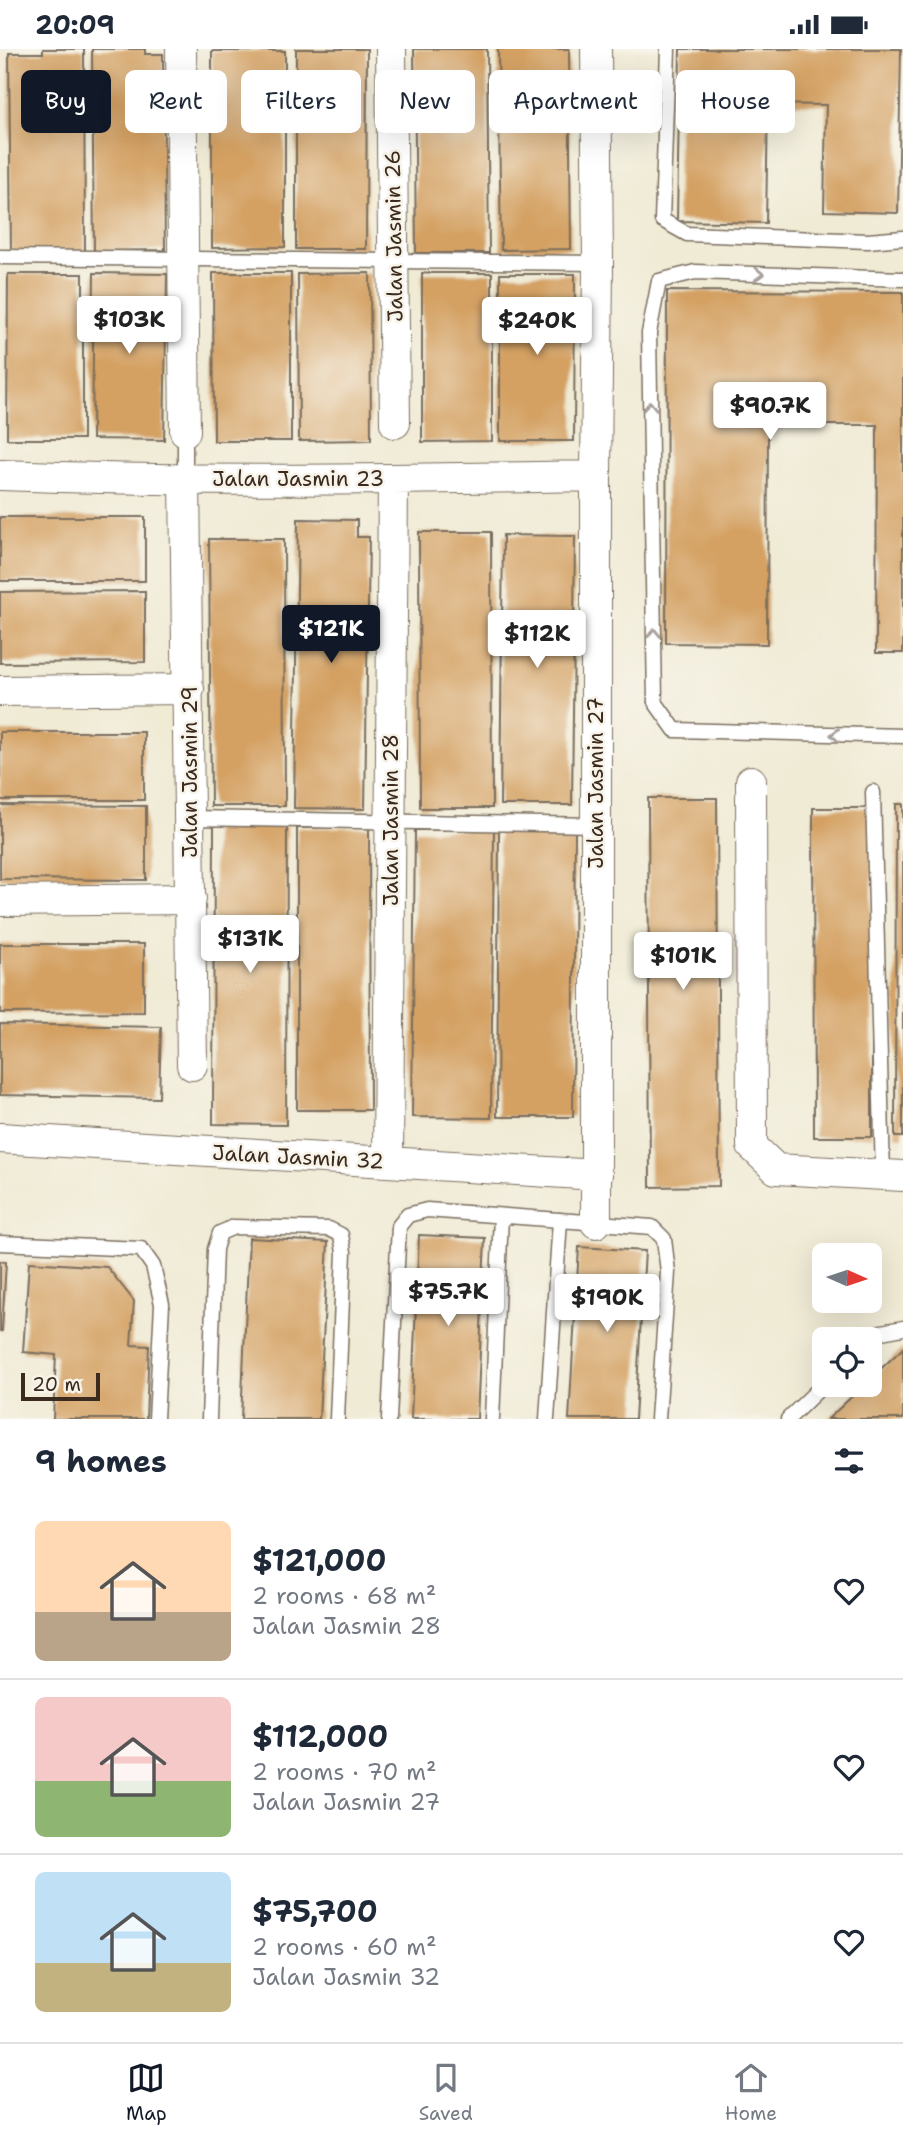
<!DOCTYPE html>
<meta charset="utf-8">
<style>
body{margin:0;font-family:"Shantell Sans",sans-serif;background:#f6f6f7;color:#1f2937;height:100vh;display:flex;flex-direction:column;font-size:26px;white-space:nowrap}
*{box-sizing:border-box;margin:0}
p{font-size:23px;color:#747a83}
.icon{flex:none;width:38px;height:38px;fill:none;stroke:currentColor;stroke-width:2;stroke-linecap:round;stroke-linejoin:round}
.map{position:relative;height:1370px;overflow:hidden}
.sheet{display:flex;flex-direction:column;background:#fff;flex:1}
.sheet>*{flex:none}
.top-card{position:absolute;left:21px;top:21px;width:861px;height:63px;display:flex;gap:14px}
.needle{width:46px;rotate:93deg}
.buttons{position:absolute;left:812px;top:1194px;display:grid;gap:14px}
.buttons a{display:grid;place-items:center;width:70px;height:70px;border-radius:10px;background:#fff;box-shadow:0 7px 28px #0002;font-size:35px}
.scale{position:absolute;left:21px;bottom:18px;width:79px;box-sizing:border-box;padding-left:7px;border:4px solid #3b2a1e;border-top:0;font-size:19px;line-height:24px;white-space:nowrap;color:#3b2a1e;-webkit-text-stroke:5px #f7f3e8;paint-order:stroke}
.price{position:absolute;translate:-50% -60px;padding:0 16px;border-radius:7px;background:#fff;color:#222;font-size:23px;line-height:46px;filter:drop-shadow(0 2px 4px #0008)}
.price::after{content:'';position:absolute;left:50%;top:42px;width:21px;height:16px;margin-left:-10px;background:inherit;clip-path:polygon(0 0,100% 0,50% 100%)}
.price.active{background:#111827;color:#fff}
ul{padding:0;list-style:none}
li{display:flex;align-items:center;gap:21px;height:175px;padding:0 35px}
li+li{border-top:2px solid #e0e1e3}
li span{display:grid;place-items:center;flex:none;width:196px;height:140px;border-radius:10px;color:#555}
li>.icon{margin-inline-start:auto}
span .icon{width:84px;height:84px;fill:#fffc;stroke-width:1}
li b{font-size:30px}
h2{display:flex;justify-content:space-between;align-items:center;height:84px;padding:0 35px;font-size:30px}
.tag{padding:0 24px;border-radius:10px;background:#fff;box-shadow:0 7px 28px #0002;font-size:24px;line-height:63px}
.tag.active{background:#111827;color:#fff}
.status{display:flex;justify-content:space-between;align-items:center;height:49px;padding:0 35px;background:#fff;direction:ltr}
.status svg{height:19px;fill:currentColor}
.menu{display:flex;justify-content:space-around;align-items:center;height:98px;border-top:2px solid #e0e1e3;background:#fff;font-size:19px;color:#747a83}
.menu a{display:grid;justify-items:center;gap:4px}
.menu .active{color:#111827}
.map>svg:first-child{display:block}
.building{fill:#d4a164}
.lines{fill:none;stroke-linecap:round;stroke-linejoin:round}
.service-casing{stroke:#7a6e5e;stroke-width:17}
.minor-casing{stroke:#7a6e5e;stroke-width:32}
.service{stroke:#fff;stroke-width:14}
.minor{stroke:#fff;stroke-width:30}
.oneway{stroke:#a79f9a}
.labels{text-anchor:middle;stroke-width:5;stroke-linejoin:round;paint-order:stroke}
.street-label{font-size:21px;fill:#3b2a1e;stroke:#f7f3e8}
</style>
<div class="status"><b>20:09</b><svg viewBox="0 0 49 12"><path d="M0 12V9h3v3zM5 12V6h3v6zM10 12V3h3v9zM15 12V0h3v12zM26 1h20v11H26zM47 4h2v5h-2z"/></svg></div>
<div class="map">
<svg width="903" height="1370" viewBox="0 0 903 1370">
<rect width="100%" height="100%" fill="#f7f3e8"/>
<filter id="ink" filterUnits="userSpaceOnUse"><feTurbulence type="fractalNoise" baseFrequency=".0143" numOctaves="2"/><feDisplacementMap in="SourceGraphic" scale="14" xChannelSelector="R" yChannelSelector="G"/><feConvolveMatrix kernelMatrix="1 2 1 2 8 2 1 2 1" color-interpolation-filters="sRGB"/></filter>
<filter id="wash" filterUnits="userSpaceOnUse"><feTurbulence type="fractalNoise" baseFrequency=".00686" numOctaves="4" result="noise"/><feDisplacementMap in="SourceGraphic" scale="28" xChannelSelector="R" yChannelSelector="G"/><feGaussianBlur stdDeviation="1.57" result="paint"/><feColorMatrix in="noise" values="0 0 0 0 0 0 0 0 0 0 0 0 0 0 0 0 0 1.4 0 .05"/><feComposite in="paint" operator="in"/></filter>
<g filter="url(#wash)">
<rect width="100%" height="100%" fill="#f0ebd5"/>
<g id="blocks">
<!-- building -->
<path class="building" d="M 43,0 L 84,0 L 85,202 L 11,203 L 9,4 L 43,4 Z
M 92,0 L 145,0 L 145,5 L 163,5 L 165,201 L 94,202 Z
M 296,0 L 367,0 L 366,200 L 296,200 Z
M 414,0 L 487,0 L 489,204 L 416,204 Z
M 498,0 L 569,0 L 571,200 L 501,201 Z
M 680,0 L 901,0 L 898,164 L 824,162 L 826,56 L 768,55 L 766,174 L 677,172 Z
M 212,2 L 285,2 L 285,198 L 212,199 Z
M 94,224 L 167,225 L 164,391 L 92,390 Z
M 213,224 L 291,224 L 291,392 L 214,392 Z
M 370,224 L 371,391 L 299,392 L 298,225 Z
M 422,224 L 492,224 L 492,392 L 422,393 Z
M 8,225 L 83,225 L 83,390 L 7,390 Z
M 500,225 L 575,225 L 574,392 L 500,392 Z
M 667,242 L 903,243 L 903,604 L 876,604 L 877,376 L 768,376 L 767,595 L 666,594 Z
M 0,468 L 145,468 L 145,532 L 0,532 Z
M 298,470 L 357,471 L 357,488 L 369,488 L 365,760 L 294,759 Z
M 419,483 L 491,483 L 492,759 L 420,759 Z
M 503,486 L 575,487 L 572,756 L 500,756 Z
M 209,490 L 284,490 L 285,757 L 211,757 Z
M 145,542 L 145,613 L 0,614 L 0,543 Z
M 0,683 L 144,683 L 144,751 L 0,751 Z
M 648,749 L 717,749 L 719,1137 L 650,1138 Z
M 896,755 L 903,755 L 903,1088 L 895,1088 Z
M 0,756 L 146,757 L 146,831 L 0,830 Z
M 813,759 L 872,759 L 872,1088 L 814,1088 Z
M 214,777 L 287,777 L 286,1076 L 213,1075 Z
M 369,778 L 370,1061 L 297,1061 L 297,779 Z
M 499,780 L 575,780 L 573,1068 L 497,1068 Z
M 415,781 L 494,781 L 491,1069 L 412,1068 Z
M 0,895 L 144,895 L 144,963 L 0,964 Z
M 0,975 L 161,978 L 159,1049 L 0,1046 Z
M 419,1186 L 485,1189 L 477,1370 L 411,1370 Z
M 249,1189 L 328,1193 L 319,1370 L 241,1370 Z
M 579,1198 L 645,1202 L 635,1370 L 569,1370 Z
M 0,1212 L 6,1213 L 2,1282 L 0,1282 Z
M 29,1213 L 107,1218 L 134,1252 L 131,1296 L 149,1297 L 146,1370 L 53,1370 L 56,1306 L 23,1303 Z
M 903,1299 L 903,1370 L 828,1370 L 865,1335 L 870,1335 L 870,1330 Z"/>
</g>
</g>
<g filter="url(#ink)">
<use href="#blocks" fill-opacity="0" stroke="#7a6e5e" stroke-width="2"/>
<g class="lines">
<defs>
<path id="service" d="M 668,0 L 662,171 L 687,185 L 868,192 L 903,189
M 0,208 L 598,214
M 903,230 L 695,223 L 659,232 L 649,284 L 655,653 L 675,681 L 903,687
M 185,382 L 185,430
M 873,743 L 883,1127
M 190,769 L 596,776
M 0,1194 L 141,1200 L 153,1217 L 162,1255 L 156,1370
M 870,1290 L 876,1284 L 903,1279
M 209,1370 L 215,1200 L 220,1184 L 234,1178 L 329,1180 L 341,1186 L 344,1203 L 337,1370
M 389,1370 L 399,1177 L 408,1166 L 427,1161 L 652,1178 L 664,1190 L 668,1223 L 658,1370
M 492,1370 L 501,1167
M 547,1370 L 560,1171
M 788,1370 L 824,1335"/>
<path id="minor" d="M 181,0 L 185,382
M 391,0 L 395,374
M 596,0 L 598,214 L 596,427 L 596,1174
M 0,426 C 198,434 397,430 596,427
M 185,430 L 192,1016
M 0,642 L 189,640
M 751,732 L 752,1097 L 776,1120 L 903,1127
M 0,852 L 191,850
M 0,1089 L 597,1126
M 388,1112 L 393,430"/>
</defs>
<!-- service casing -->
<use href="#service" class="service-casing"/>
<!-- minor casing -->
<use href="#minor" class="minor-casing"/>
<!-- service -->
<use href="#service" class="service"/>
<!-- minor -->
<use href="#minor" class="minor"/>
</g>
<!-- one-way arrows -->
<defs><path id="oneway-chevron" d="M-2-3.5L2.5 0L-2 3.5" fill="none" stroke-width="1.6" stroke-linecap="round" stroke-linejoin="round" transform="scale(1.75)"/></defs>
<g class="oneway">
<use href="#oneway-chevron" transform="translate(759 225) rotate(2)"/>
<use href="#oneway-chevron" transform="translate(650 357) rotate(-91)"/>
<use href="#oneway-chevron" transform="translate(654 584) rotate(-91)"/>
<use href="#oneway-chevron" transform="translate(835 686) rotate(-178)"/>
</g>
</g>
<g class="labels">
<!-- street labels -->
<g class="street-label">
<text transform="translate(394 187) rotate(-91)" y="7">Jalan Jasmin 26</text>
<text x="298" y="437">Jalan Jasmin 23</text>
<text transform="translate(190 723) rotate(-90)" y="7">Jalan Jasmin 29</text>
<text transform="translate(596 734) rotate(-90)" y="7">Jalan Jasmin 27</text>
<text transform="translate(391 771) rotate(-90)" y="7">Jalan Jasmin 28</text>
<text transform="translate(298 1108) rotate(3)" y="7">Jalan Jasmin 32</text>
</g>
</g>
</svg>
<div class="buttons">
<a><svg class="needle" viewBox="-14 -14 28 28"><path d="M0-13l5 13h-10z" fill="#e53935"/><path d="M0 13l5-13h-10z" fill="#747a83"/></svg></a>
<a><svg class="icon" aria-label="locate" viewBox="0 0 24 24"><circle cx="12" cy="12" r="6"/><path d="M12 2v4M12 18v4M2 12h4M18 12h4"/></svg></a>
</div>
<div class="scale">20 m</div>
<b class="price" style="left:129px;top:307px">$103K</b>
<b class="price" style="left:537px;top:308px">$240K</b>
<b class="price" style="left:770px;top:393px">$90.7K</b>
<b class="price active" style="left:331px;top:616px">$121K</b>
<b class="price" style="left:537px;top:621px">$112K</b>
<b class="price" style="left:250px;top:926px">$131K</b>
<b class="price" style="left:683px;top:943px">$101K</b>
<b class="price" style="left:448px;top:1279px">$75.7K</b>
<b class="price" style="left:607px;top:1285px">$190K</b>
<div class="top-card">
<a class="tag active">Buy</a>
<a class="tag">Rent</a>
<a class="tag">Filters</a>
<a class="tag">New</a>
<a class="tag">Apartment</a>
<a class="tag">House</a>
</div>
</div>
<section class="sheet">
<h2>9 homes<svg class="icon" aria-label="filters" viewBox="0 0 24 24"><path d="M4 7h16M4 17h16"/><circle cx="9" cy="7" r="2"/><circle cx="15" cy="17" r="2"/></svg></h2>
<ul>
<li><span style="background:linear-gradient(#ffd9b3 65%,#b9a48a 0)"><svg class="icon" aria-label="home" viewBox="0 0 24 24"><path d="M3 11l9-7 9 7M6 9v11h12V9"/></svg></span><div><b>$121,000</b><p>2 rooms · 68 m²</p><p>Jalan Jasmin 28</p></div><svg class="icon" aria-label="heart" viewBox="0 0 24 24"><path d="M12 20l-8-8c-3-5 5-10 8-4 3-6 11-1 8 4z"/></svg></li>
<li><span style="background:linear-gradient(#f6c9c9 60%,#8fb573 0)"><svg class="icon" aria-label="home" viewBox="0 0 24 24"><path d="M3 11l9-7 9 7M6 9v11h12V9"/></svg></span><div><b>$112,000</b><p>2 rooms · 70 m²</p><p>Jalan Jasmin 27</p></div><svg class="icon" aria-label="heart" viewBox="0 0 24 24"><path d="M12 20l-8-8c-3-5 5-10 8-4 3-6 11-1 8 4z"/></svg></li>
<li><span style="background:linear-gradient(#bfe0f5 65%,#c2b280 0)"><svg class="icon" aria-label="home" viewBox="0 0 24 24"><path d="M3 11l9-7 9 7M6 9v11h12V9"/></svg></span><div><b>$75,700</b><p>2 rooms · 60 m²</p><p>Jalan Jasmin 32</p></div><svg class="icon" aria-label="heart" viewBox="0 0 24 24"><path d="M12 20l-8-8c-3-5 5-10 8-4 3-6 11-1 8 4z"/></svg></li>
</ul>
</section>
<nav class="menu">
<a class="active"><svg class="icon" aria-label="map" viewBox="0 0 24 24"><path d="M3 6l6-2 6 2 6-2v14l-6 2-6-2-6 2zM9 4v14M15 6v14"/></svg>Map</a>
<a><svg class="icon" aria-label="saved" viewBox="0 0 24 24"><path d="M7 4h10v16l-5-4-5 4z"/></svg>Saved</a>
<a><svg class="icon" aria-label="home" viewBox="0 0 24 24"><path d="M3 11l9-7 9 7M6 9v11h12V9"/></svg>Home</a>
</nav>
